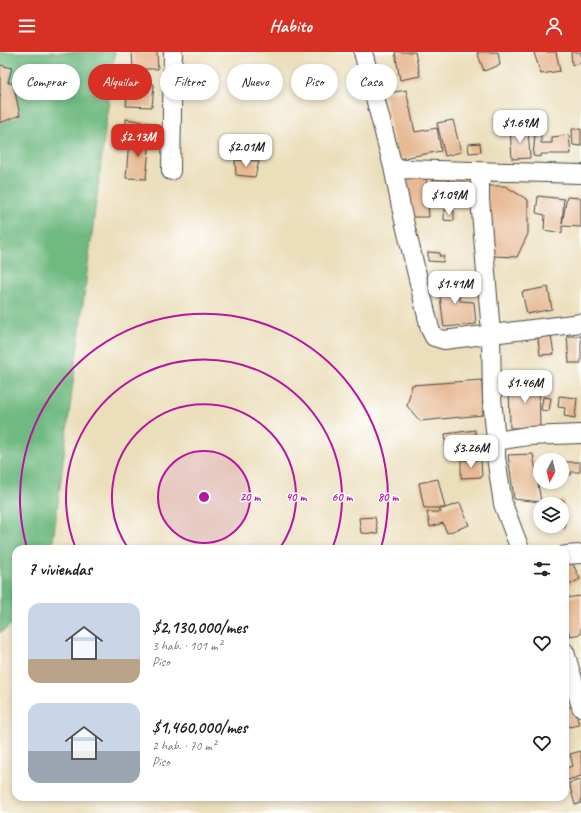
<!DOCTYPE html>
<html lang="es">
<meta charset="utf-8">
<style>
body{margin:0;font-family:Caveat,sans-serif;background:#f6f6f6;color:#202124;height:100vh;display:flex;flex-direction:column;font-size:15px;white-space:nowrap}
*{box-sizing:border-box;margin:0}
p{font-size:13px;color:#757577}
.icon{flex:none;width:22px;height:22px;fill:none;stroke:currentColor;stroke-width:2;stroke-linecap:round;stroke-linejoin:round}
.map{position:relative;flex:1;overflow:hidden}
.drawer{position:absolute;left:12px;top:493px;width:557px;height:256px;display:flex;flex-direction:column;background:#fff;border-radius:12px;box-shadow:0 2px 6px #0003}
.drawer>*{flex:none}
.hud{position:absolute;left:12px;top:12px;width:557px;height:36px;display:flex;gap:8px}
.needle{width:26px;rotate:187deg}
.fabs{position:absolute;left:533px;top:401px;display:grid;gap:8px}
.fabs a{display:grid;place-items:center;width:36px;height:36px;border-radius:50%;background:#fff;box-shadow:0 2px 6px #0003;font-size:20px}
.price{position:absolute;translate:-50% -34px;padding:0 9px;border-radius:8px;background:#fff;color:#222;font-size:13px;line-height:26px;filter:drop-shadow(0 1px 2px #0008)}
.price::after{content:'';position:absolute;left:50%;top:24px;width:12px;height:9px;margin-left:-6px;background:inherit;clip-path:polygon(0 0,100% 0,50% 100%)}
.price.selected{background:#d93025;color:#fff}
ul{padding:0;list-style:none}
li{display:flex;align-items:center;gap:12px;height:100px;padding:0 16px}
li span{display:grid;place-items:center;flex:none;width:112px;height:80px;border-radius:12px;color:#555}
li>.icon{margin-inline-start:auto}
span .icon{width:48px;height:48px;fill:#fffc;stroke-width:1}
li b{font-size:17px}
h2{display:flex;justify-content:space-between;align-items:center;height:48px;padding:0 16px;font-size:17px}
.tag{padding:0 14px;border-radius:18px;background:#fff;box-shadow:0 2px 6px #0003;font-size:14px;line-height:36px}
.tag.selected{background:#d93025;color:#fff}
header{display:flex;justify-content:space-between;align-items:center;height:52px;padding:0 16px;background:#d93025;color:#fff;font-size:18px;font-weight:800}
.map>svg:first-child{display:block}
.forest{fill:#70b980;stroke:#4e7256}
.building{fill:#e7ba94}
.lines{fill:none;stroke-linecap:round;stroke-linejoin:round}
.minor-casing{stroke:#484641;stroke-width:20}
.minor{stroke:#fff;stroke-width:18}
.ring{fill:none;stroke:#b5179e;stroke-width:2}
.centre{fill:#b5179e;stroke:#fff;stroke-width:2}
.ring-label{font-size:12px;text-anchor:middle;font-weight:bold;fill:#b5179e;stroke:#fff;stroke-width:3;stroke-linejoin:round;paint-order:stroke}
</style>
<header><svg class="icon" aria-label="menu" viewBox="0 0 24 24"><path d="M4 6h16M4 12h16M4 18h16"/></svg>Habito<svg class="icon" aria-label="person" viewBox="0 0 24 24"><circle cx="12" cy="8" r="4"/><path d="M4 21q1-7 8-7t8 7"/></svg></header>
<div class="map">
<svg width="581" height="761" viewBox="0 0 581 761">
<rect width="100%" height="100%" fill="#fff"/>
<filter id="ink" filterUnits="userSpaceOnUse"><feTurbulence type="fractalNoise" baseFrequency=".025" numOctaves="2"/><feDisplacementMap in="SourceGraphic" scale="8" xChannelSelector="R" yChannelSelector="G"/><feConvolveMatrix kernelMatrix="1 2 1 2 8 2 1 2 1" color-interpolation-filters="sRGB"/></filter>
<filter id="wash" filterUnits="userSpaceOnUse"><feTurbulence type="fractalNoise" baseFrequency=".012" numOctaves="4" result="noise"/><feDisplacementMap in="SourceGraphic" scale="16" xChannelSelector="R" yChannelSelector="G"/><feGaussianBlur stdDeviation="0.9" result="paint"/><feColorMatrix in="noise" values="0 0 0 0 0 0 0 0 0 0 0 0 0 0 0 0 0 1.4 0 .05"/><feComposite in="paint" operator="in"/></filter>
<g filter="url(#wash)">
<rect width="100%" height="100%" fill="#ebdebb"/>
<!-- forest -->
<path class="forest" d="M 0,0 L 115,0 L 52,497 L 16,497 L 16,569 L 0,581 Z"/>
<g id="blocks">
<!-- building -->
<path class="building" d="M 132,0 L 157,0 L 158,17 L 133,17 Z
M 395,0 L 415,0 L 420,24 L 400,28 Z
M 477,0 L 498,0 L 500,13 L 484,19 Z
M 539,0 L 556,0 L 560,19 L 541,22 L 534,1 Z
M 571,0 L 581,0 L 581,11 L 572,13 Z
M 0,13 L 12,16 L 8,31 L 13,31 L 20,63 L 0,71 L 0,43 L 1,43 L 0,43 Z
M 128,32 L 154,32 L 152,55 L 126,54 Z
M 406,38 L 415,80 L 437,76 L 441,99 L 398,107 L 384,42 Z
M 126,67 L 151,71 L 153,84 L 126,81 Z
M 453,68 L 461,100 L 445,104 L 437,71 Z
M 528,76 L 530,106 L 512,107 L 510,77 Z
M 572,77 L 581,77 L 581,94 L 573,93 Z
M 535,82 L 541,83 L 541,91 L 552,91 L 552,85 L 569,83 L 571,102 L 541,102 L 541,105 L 533,104 Z
M 129,86 L 150,87 L 146,127 L 126,126 Z
M 480,91 L 481,100 L 469,101 L 468,92 Z
M 235,108 L 259,109 L 255,125 L 236,123 Z
M 403,123 L 426,124 L 429,165 L 406,165 Z
M 433,125 L 448,125 L 446,151 L 433,150 Z
M 449,125 L 471,125 L 470,145 L 449,144 Z
M 487,134 L 505,134 L 528,148 L 528,182 L 517,205 L 491,204 Z
M 538,144 L 564,147 L 562,172 L 567,145 L 581,146 L 581,175 L 562,174 L 562,181 L 544,178 L 545,163 L 536,161 Z
M 444,158 L 454,159 L 454,169 L 444,168 Z
M 428,200 L 440,201 L 439,204 L 444,204 L 443,210 L 428,209 Z
M 458,227 L 460,249 L 474,250 L 476,272 L 444,275 L 438,229 Z
M 548,235 L 552,257 L 527,262 L 522,240 Z
M 550,278 L 554,302 L 540,303 L 537,279 Z
M 567,284 L 581,284 L 581,311 L 569,311 Z
M 482,328 L 483,363 L 420,369 L 407,354 L 412,333 Z
M 539,328 L 540,376 L 510,376 L 509,329 Z
M 559,344 L 577,346 L 575,366 L 564,364 L 565,356 L 558,355 Z
M 543,345 L 551,346 L 549,359 L 541,358 Z
M 475,378 L 476,398 L 446,401 L 445,382 Z
M 533,402 L 541,450 L 514,447 L 508,403 Z
M 461,408 L 481,408 L 482,425 L 461,426 Z
M 562,410 L 580,410 L 580,420 L 571,420 L 571,423 L 564,423 L 563,430 L 562,430 Z
M 438,427 L 445,456 L 460,451 L 469,473 L 447,481 L 443,471 L 430,475 L 427,460 L 441,460 L 438,458 L 445,456 L 424,456 L 419,431 Z
M 550,448 L 564,448 L 565,476 L 557,476 L 557,474 L 562,474 L 562,452 L 550,452 Z
M 375,465 L 378,482 L 361,481 L 359,466 Z
M 572,510 L 580,527 L 565,535 L 565,512 Z
M 581,544 L 581,582 L 570,584 L 565,569 L 565,546 Z
M 574,654 L 579,673 L 569,675 L 565,656 Z
M 581,699 L 581,724 L 565,729 L 565,716 L 573,714 L 570,702 Z
M 581,728 L 581,751 L 575,753 L 569,731 Z"/>
</g>
</g>
<g filter="url(#ink)">
<use href="#blocks" fill-opacity="0" stroke="#484641" stroke-width="1"/>
<g class="lines">
<defs>
<path id="minor" d="M 363,0 L 393,115 L 402,160 L 430,277 L 434,285 L 444,288 L 581,271
M 393,115 L 404,117 L 581,122
M 171,119 L 173,0
M 480,120 L 480,147 L 491,281 L 492,346 L 496,389 L 496,405 L 503,452 L 520,497
M 496,389 L 528,384 L 581,382
M 565,503 L 581,502
M 565,600 L 581,655"/>
</defs>
<!-- minor casing -->
<use href="#minor" class="minor-casing"/>
<!-- minor -->
<use href="#minor" class="minor"/>
</g>
</g>
<!-- distance rings -->
<circle cx="204" cy="445" r="46" fill="#b5179e" fill-opacity=".12"/>
<g class="ring">
<circle cx="204" cy="445" r="46"/>
<path d="M128 496A92 92 0 1 1 280 496"/>
<path d="M76 497A138 138 0 1 1 332 497"/>
<path d="M27 496A184 184 0 1 1 381 496"/>
</g>
<circle cx="204" cy="445" r="6" class="centre"/>
<g class="ring-label">
<text x="250" y="449">20 m</text>
<text x="296" y="449">40 m</text>
<text x="342" y="449">60 m</text>
<text x="388" y="449">80 m</text>
</g>
</svg>
<div class="fabs">
<a><svg class="needle" viewBox="-14 -14 28 28"><path d="M0-13l5 13h-10z" fill="#e53935"/><path d="M0 13l5-13h-10z" fill="#757577"/></svg></a>
<a><svg class="icon" aria-label="layers" viewBox="0 0 24 24"><path d="M12 4l9 5-9 5-9-5zM3 14l9 5 9-5"/></svg></a>
</div>
<b class="price" style="left:520px;top:92px">$1.69M</b>
<b class="price selected" style="left:138px;top:106px">$2.13M</b>
<b class="price" style="left:246px;top:116px">$2.01M</b>
<b class="price" style="left:449px;top:164px">$1.09M</b>
<b class="price" style="left:455px;top:253px">$1.41M</b>
<b class="price" style="left:525px;top:352px">$1.46M</b>
<b class="price" style="left:471px;top:417px">$3.26M</b>
<div class="hud">
<a class="tag">Comprar</a>
<a class="tag selected">Alquilar</a>
<a class="tag">Filtros</a>
<a class="tag">Nuevo</a>
<a class="tag">Piso</a>
<a class="tag">Casa</a>
</div>
<section class="drawer">
<h2>7 viviendas<svg class="icon" aria-label="filters" viewBox="0 0 24 24"><path d="M4 7h16M4 17h16"/><circle cx="9" cy="7" r="2"/><circle cx="15" cy="17" r="2"/></svg></h2>
<ul>
<li><span style="background:linear-gradient(#c9d6e8 70%,#b9a48a 0)"><svg class="icon" aria-label="home" viewBox="0 0 24 24"><path d="M3 11l9-7 9 7M6 9v11h12V9"/></svg></span><div><b>$2,130,000/mes</b><p>3 hab. · 101 m²</p><p>Piso</p></div><svg class="icon" aria-label="heart" viewBox="0 0 24 24"><path d="M12 20l-8-8c-3-5 5-10 8-4 3-6 11-1 8 4z"/></svg></li>
<li><span style="background:linear-gradient(#c9d6e8 60%,#9aa5b1 0)"><svg class="icon" aria-label="home" viewBox="0 0 24 24"><path d="M3 11l9-7 9 7M6 9v11h12V9"/></svg></span><div><b>$1,460,000/mes</b><p>2 hab. · 70 m²</p><p>Piso</p></div><svg class="icon" aria-label="heart" viewBox="0 0 24 24"><path d="M12 20l-8-8c-3-5 5-10 8-4 3-6 11-1 8 4z"/></svg></li>
</ul>
</section>
</div>
